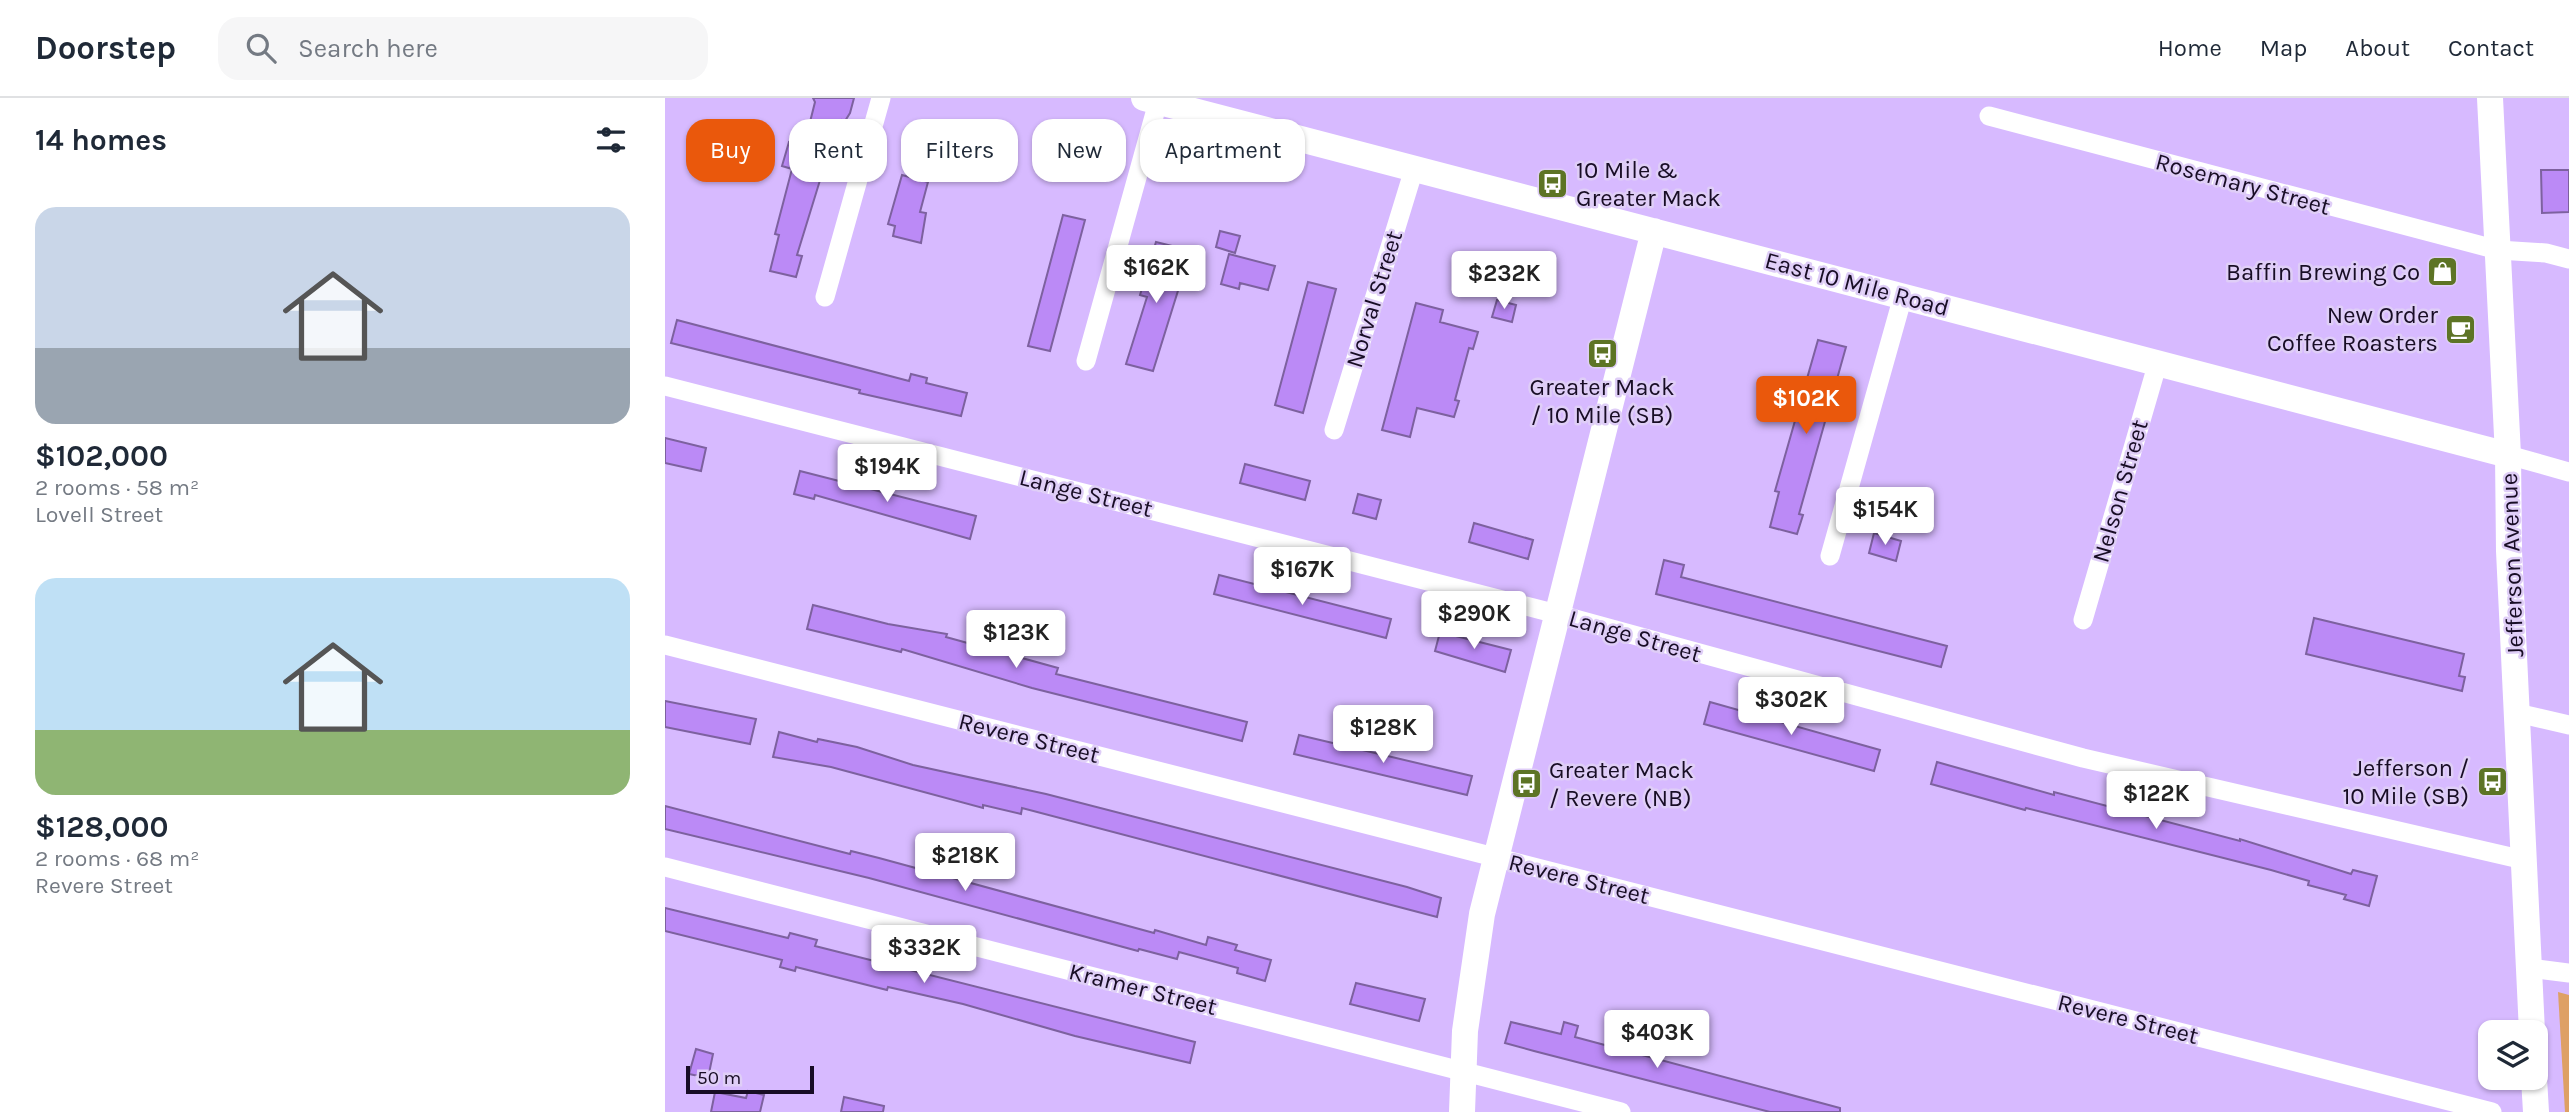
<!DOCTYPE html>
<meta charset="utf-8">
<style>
body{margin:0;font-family:Karla,sans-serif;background:#f6f6f7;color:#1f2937;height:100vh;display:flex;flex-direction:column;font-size:26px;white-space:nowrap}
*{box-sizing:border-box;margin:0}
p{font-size:23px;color:#747a83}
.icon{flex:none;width:38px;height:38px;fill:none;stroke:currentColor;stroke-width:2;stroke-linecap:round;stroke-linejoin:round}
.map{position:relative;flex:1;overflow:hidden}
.panel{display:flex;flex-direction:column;background:#fff;width:665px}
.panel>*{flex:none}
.banner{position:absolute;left:21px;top:21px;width:665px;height:63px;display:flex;gap:14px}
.fabs{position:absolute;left:1813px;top:922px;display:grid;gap:14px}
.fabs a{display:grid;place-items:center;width:70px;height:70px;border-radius:14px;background:#fff;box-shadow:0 2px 5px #0004;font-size:35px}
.scale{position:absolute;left:21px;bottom:18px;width:128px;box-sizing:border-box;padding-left:7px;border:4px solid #180d25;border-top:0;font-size:19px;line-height:24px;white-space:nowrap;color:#180d25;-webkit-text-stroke:5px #dfcef7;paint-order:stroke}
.price{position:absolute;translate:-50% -60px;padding:0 16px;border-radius:7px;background:#fff;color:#222;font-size:23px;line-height:46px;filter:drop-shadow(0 2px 4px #0008)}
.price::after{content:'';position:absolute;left:50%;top:42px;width:21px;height:16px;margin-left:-10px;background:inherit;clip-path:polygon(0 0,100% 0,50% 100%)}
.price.selected{background:#ea580c;color:#fff}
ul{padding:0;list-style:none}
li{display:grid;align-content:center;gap:14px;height:371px;padding:0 35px}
li span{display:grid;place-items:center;height:217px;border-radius:21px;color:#555}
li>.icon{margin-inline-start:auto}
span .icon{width:126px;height:126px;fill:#fffc;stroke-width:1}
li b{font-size:30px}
h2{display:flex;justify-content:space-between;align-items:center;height:84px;padding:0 35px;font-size:30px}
.tag{padding:0 24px;border-radius:21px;background:#fff;box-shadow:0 2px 5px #0004;font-size:24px;line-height:63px}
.tag.selected{background:#ea580c;color:#fff}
header{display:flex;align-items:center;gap:42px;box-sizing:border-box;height:98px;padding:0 35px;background:#fff;border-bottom:2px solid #e0e1e3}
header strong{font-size:33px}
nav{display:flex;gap:38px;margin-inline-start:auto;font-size:24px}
.search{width:490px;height:63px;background:#f6f6f7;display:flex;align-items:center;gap:18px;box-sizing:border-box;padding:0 24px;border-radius:21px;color:#747a83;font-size:26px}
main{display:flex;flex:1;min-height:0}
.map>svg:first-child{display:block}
.green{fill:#dea065}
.building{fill:#bb8af6;stroke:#7d619f;stroke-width:2}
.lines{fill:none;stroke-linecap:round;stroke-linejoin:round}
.street{stroke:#fff;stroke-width:19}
.secondary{stroke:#fff;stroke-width:26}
.labels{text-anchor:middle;stroke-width:5;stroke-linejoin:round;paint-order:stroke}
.poi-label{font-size:24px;fill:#180d25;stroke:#dfcef7;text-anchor:end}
.street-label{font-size:24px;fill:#180d25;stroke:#dfcef7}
</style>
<header>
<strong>Doorstep</strong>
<div class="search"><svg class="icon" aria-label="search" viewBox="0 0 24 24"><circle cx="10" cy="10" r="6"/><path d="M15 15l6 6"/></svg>Search here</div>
<nav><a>Home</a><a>Map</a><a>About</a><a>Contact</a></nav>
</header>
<main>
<section class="panel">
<h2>14 homes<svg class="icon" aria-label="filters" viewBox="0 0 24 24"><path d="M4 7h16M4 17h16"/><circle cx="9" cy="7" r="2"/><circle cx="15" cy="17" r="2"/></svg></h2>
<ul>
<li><span style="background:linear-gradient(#c9d6e8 65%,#9aa5b1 0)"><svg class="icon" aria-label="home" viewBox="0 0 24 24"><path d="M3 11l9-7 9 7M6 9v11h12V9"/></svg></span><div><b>$102,000</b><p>2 rooms · 58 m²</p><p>Lovell Street</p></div></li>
<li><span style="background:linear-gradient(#bfe0f5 70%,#8fb573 0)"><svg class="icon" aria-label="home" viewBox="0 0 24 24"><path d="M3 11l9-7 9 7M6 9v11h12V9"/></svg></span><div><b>$128,000</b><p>2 rooms · 68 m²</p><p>Revere Street</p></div></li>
</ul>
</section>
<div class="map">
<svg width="1904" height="1014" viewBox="0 0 1904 1014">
<rect width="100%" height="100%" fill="#d7baff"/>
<!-- green -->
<path class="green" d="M 1893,894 L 1904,897 L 1904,1014 L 1900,1014 Z"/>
<!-- building -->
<path class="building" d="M 148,0 L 189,0 L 185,15 L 180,23 L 177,22 L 172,40 L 157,36 L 150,63 L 160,66 L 132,157 L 137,158 L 131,179 L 105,173 L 114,137 L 110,136 L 127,71 L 117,68 L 124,44 L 139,48 L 150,4 Z
M 1876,72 L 1904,72 L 1904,114 L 1877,115 Z
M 237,77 L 263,84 L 255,114 L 261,115 L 256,145 L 228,138 L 230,128 L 223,126 Z
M 398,117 L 420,122 L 385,253 L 363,248 Z
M 555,133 L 575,138 L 570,155 L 551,149 Z
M 491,144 L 519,151 L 511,181 L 516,183 L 488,273 L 461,266 L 482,199 L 475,197 Z
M 564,156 L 610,168 L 603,192 L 575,185 L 574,191 L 556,186 Z
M 643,184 L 671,191 L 638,315 L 610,307 Z
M 832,202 L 851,207 L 847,224 L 827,219 Z
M 751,205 L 778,212 L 775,224 L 813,234 L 808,251 L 804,250 L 790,302 L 794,303 L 789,319 L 752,310 L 745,339 L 717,332 Z
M 12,222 L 244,283 L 246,276 L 262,280 L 261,285 L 302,295 L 296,318 L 194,295 L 195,292 L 6,245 Z
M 1153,242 L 1181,249 L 1134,416 L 1138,417 L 1132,436 L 1105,429 L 1114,394 L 1110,393 Z
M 0,340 L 41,350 L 36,373 L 0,365 Z
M 580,366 L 645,383 L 640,402 L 575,385 Z
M 135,373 L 311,418 L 305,441 L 150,397 L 149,401 L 129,396 Z
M 693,396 L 716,402 L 711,421 L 688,415 Z
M 809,425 L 868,442 L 863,461 L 804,444 Z
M 1209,435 L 1236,443 L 1231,463 L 1204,455 Z
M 999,462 L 1019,467 L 1016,479 L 1282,548 L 1276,569 L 991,496 Z
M 554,477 L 726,521 L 721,540 L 549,496 Z
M 148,507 L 223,526 L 282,536 L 281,539 L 393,570 L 391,576 L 582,624 L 577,643 L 367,590 L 237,551 L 236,554 L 142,531 Z
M 1649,520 L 1799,556 L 1794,578 L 1800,579 L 1797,593 L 1641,556 Z
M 775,534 L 846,552 L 840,574 L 770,553 Z
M 0,603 L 91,621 L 85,646 L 0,629 Z
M 1045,604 L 1215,652 L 1209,673 L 1039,626 Z
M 114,634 L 152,644 L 153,641 L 192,649 L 248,667 L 381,696 L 742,789 L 776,800 L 772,819 L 357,710 L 356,716 L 318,707 L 318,710 L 166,669 L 108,659 Z
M 634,637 L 807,678 L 802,697 L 629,656 Z
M 1272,664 L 1389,697 L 1389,694 L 1575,743 L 1575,741 L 1686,776 L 1688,772 L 1712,778 L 1704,808 L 1679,801 L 1681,797 L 1643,787 L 1644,783 L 1606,772 L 1361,710 L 1360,712 L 1266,686 Z
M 0,708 L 185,756 L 186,753 L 214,760 L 489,835 L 490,832 L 541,847 L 543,839 L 572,847 L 570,852 L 606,862 L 600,883 L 572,875 L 573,870 L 514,854 L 512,861 L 474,851 L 473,853 L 204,780 L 0,731 Z
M 0,810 L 123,840 L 125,835 L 152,842 L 150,848 L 530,944 L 525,965 L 410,938 L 298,906 L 223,889 L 222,892 L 131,869 L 130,873 L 115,869 L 117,862 L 0,833 Z
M 691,885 L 760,901 L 754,923 L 685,906 Z
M 846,924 L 896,936 L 899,924 L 913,928 L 910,939 L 1175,1010 L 1175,1014 L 1105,1014 L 869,953 L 840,945 Z
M 31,951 L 48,956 L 43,980 L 24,976 Z
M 83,993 L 99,997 L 95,1014 L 46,1014 L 50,994 L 81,1000 Z
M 179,999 L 219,1008 L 218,1014 L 176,1014 Z"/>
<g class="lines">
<!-- street -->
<path class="street" d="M 1324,18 L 1833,152 L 1881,155 L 1904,161
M 160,199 L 216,0
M 421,263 L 493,4
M 0,288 L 892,516 L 1418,660 L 1859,762
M 669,332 L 749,71
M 1843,357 L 1904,374
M 1165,458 L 1238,198
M 1418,522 L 1493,264
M 0,547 L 1827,1014
M 1852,615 L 1904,627
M 0,769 L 956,1014
M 1864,870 L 1904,875"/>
<!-- secondary -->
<path class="secondary" d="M 479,0 L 1843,357
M 1825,0 L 1843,357 L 1844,453 L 1867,934
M 1869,980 L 1871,1014
M 797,1014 L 800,933 L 817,816 L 989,133"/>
</g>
<!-- icons -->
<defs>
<symbol id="bus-square" viewBox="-11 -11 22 22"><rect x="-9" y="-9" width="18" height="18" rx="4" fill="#5d7425" stroke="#dfcef7"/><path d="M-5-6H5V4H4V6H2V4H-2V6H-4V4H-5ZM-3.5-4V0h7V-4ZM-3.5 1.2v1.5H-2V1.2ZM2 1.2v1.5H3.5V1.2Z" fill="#fff"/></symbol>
<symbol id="shop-square" viewBox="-11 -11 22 22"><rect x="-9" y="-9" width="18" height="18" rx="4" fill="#5d7425" stroke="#dfcef7"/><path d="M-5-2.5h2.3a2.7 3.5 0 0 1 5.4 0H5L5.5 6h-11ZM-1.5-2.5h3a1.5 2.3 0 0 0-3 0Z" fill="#fff"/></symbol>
<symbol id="cafe-square" viewBox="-11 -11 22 22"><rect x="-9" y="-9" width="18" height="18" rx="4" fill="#5d7425" stroke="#dfcef7"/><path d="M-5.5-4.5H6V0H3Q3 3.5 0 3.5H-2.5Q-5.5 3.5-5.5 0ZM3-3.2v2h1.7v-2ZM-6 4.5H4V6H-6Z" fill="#fff"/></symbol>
</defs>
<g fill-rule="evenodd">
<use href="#bus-square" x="870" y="68" width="35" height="35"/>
<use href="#shop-square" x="1760" y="156" width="35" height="35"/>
<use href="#cafe-square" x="1778" y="214" width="35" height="35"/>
<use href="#bus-square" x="920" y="238" width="35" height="35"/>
<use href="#bus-square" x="1810" y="666" width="35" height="35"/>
<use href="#bus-square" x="844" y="668" width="35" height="35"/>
</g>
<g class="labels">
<!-- poi labels -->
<g class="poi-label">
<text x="911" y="80" text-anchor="start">10 Mile &amp;<tspan x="911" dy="28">Greater Mack</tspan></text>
<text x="1755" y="182">Baffin Brewing Co</text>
<text x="1773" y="225">New Order<tspan x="1773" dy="28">Coffee Roasters</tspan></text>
<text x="937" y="297" text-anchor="middle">Greater Mack<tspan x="937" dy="28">/ 10 Mile (SB)</tspan></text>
<text x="1804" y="678">Jefferson /<tspan x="1804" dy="28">10 Mile (SB)</tspan></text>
<text x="884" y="680" text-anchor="start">Greater Mack<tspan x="884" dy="28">/ Revere (NB)</tspan></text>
</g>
<!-- street labels -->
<g class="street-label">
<text transform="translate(1578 86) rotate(15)" y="8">Rosemary Street</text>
<text transform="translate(1192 186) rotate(15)" y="8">East 10 Mile Road</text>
<text transform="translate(709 201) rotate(-73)" y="8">Norval Street</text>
<text transform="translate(1455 393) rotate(-74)" y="8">Nelson Street</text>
<text transform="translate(421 395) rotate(14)" y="8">Lange Street</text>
<text transform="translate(1847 467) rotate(-92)" y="8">Jefferson Avenue</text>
<text transform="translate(970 538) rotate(16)" y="8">Lange Street</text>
<text transform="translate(364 640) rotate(14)" y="8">Revere Street</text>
<text transform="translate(914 781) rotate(14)" y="8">Revere Street</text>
<text transform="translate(478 891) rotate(14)" y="8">Kramer Street</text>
<text transform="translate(1463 921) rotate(14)" y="8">Revere Street</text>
</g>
</g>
</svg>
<div class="fabs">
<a><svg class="icon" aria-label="layers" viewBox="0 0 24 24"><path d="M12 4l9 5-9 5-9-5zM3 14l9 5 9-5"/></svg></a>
</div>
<div class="scale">50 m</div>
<b class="price" style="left:491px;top:207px">$162K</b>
<b class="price" style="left:839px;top:213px">$232K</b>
<b class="price selected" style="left:1141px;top:338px">$102K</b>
<b class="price" style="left:222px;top:406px">$194K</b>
<b class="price" style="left:1220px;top:449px">$154K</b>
<b class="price" style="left:637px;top:509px">$167K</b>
<b class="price" style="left:809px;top:553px">$290K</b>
<b class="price" style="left:351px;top:572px">$123K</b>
<b class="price" style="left:1126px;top:639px">$302K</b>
<b class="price" style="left:718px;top:667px">$128K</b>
<b class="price" style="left:1491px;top:733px">$122K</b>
<b class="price" style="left:300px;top:795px">$218K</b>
<b class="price" style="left:259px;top:887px">$332K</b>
<b class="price" style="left:992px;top:972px">$403K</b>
<div class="banner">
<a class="tag selected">Buy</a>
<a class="tag">Rent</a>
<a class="tag">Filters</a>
<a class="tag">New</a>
<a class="tag">Apartment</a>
</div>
</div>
</main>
